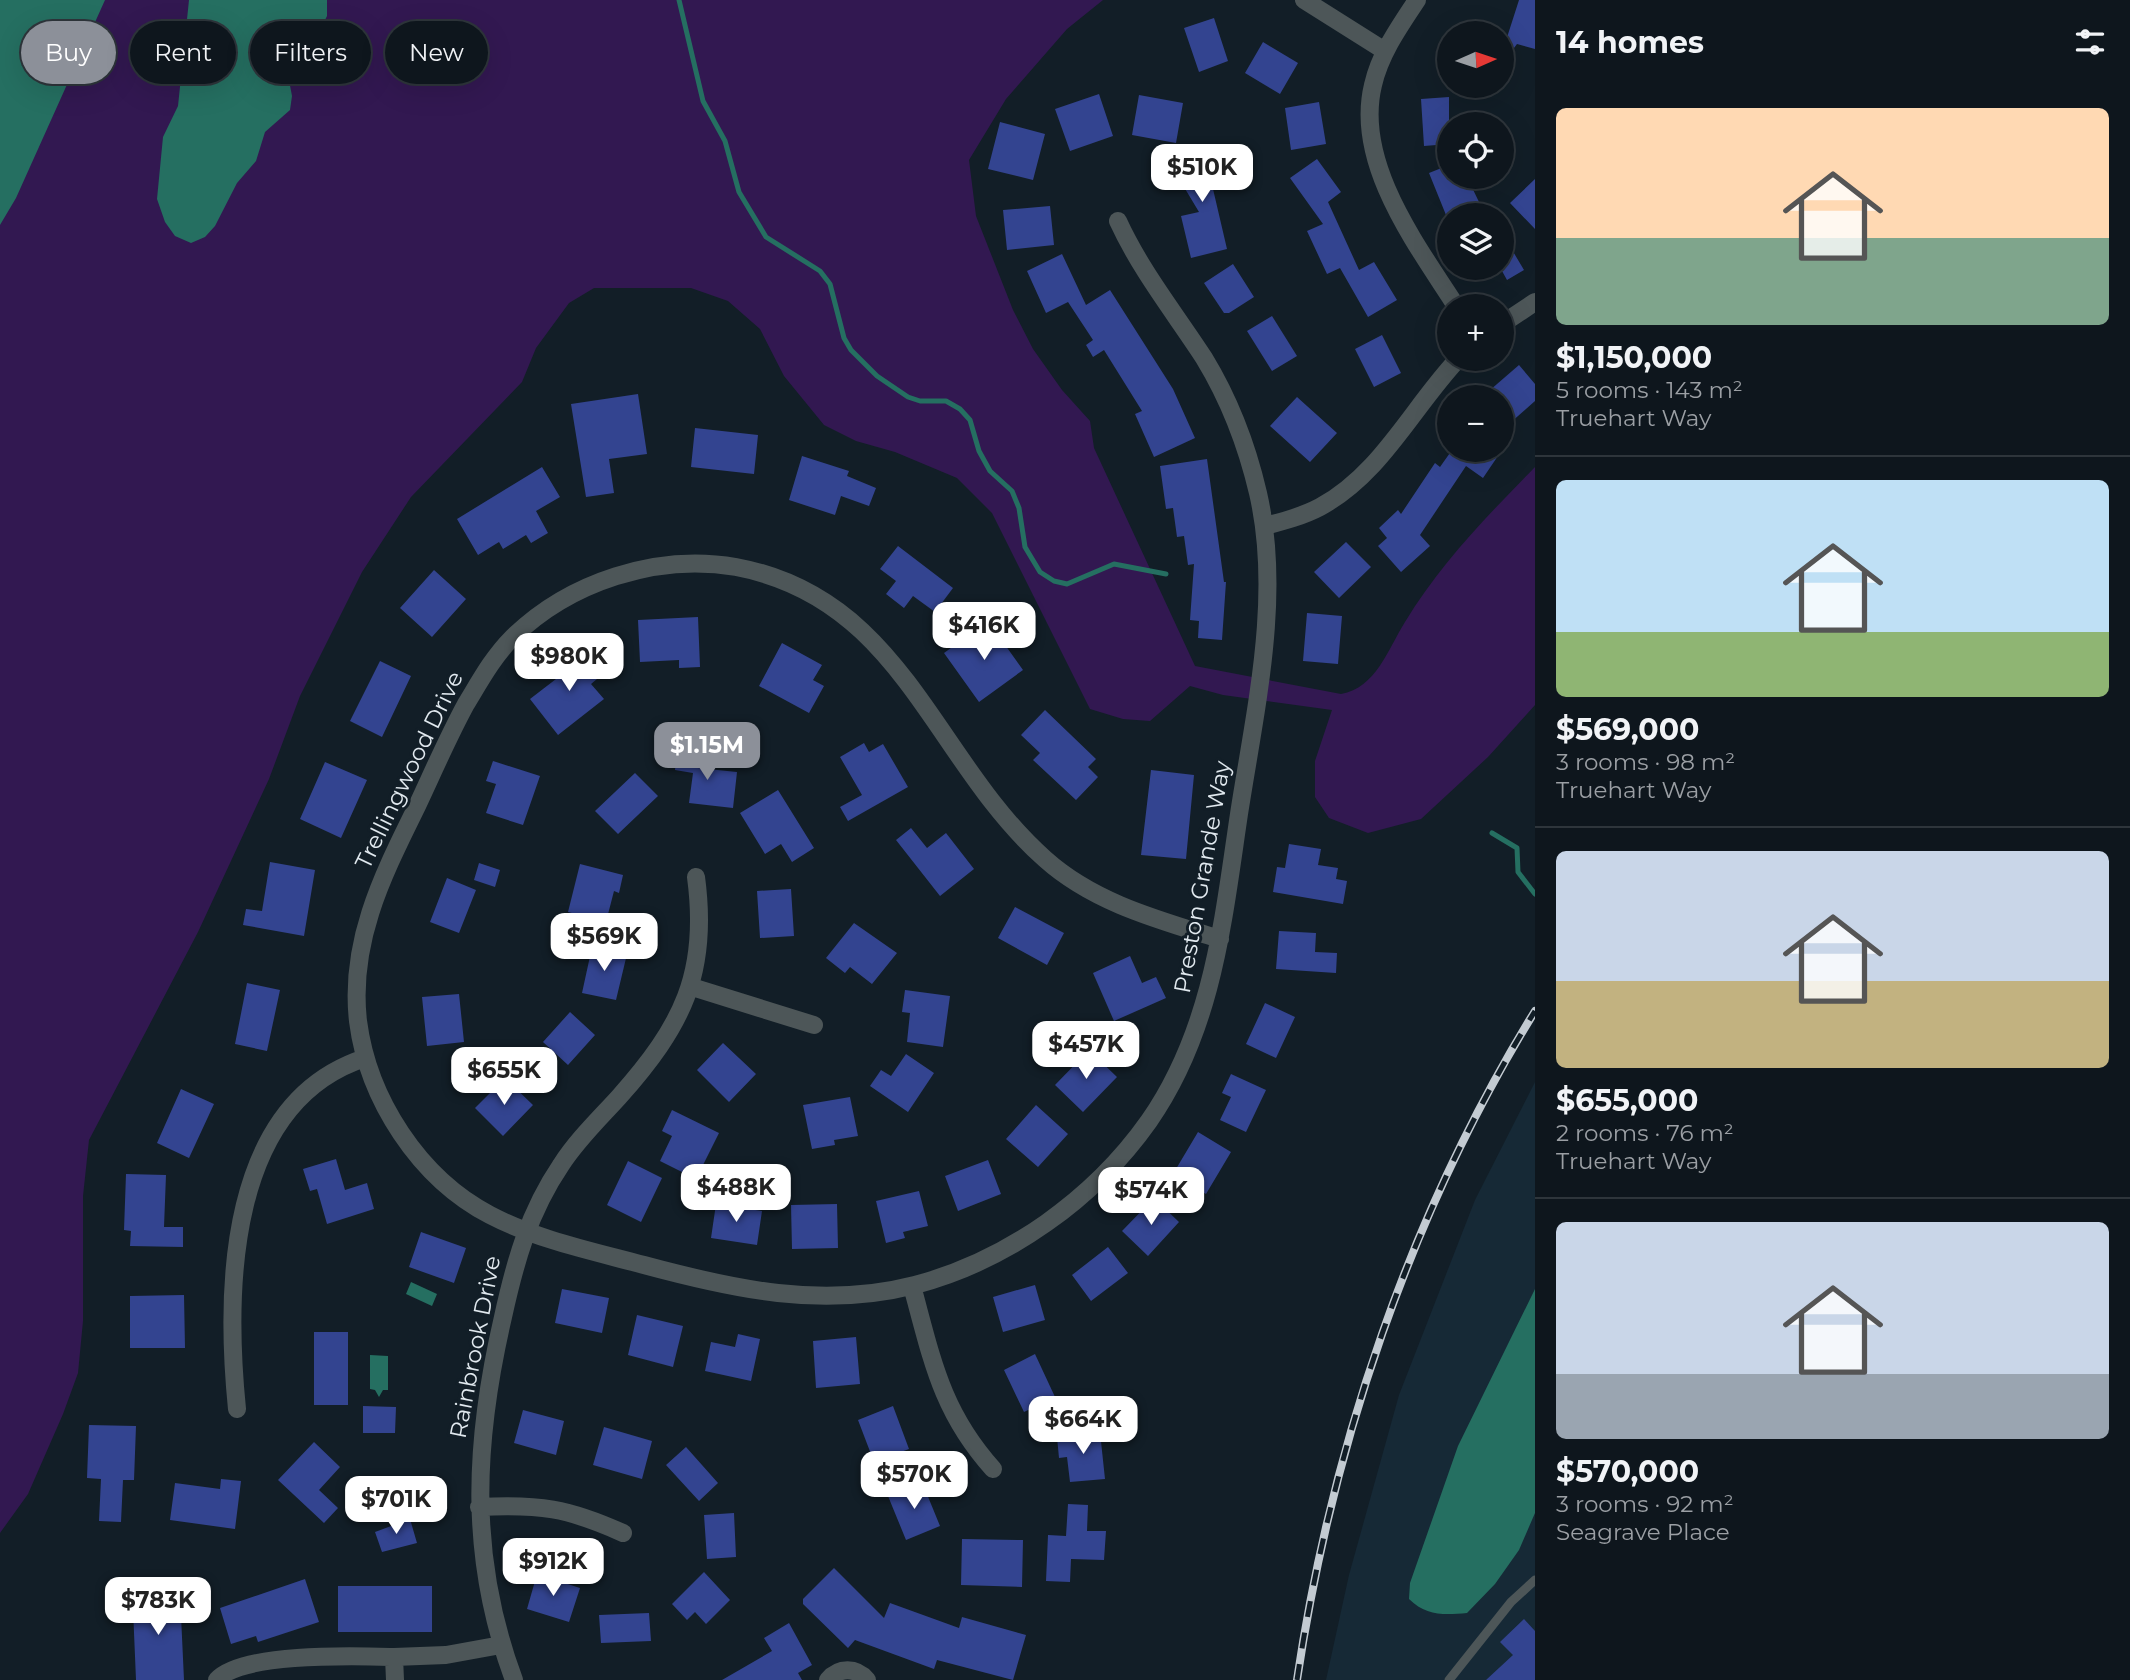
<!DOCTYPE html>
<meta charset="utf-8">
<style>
body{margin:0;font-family:Montserrat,sans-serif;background:#1c232a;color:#f1f3f6;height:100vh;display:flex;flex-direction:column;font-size:26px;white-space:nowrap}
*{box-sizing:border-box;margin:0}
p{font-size:23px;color:#9b9fa4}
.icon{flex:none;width:38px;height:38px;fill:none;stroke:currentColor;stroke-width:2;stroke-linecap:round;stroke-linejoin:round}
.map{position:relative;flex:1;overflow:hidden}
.side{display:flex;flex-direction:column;background:#0e161d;width:595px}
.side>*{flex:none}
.banner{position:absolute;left:21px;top:21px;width:665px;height:63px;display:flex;gap:14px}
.needle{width:46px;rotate:87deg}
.buttons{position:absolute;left:1437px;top:21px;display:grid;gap:14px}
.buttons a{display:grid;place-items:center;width:77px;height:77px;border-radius:50%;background:#0e161d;box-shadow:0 7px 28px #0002,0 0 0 2px #2e353b;font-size:35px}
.price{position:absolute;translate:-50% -60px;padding:0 16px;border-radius:14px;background:#fff;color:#222;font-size:23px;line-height:46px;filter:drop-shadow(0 2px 4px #0008)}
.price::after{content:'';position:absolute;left:50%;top:42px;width:21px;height:16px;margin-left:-10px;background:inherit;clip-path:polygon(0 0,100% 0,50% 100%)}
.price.current{background:#8c9099;color:#fff}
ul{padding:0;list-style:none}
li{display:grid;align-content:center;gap:14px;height:371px;padding:0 21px}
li+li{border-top:2px solid #2e353b}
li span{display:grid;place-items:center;height:217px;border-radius:10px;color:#555}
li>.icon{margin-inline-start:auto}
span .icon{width:126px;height:126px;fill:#fffc;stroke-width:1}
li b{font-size:30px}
h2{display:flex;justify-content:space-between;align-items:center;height:84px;padding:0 21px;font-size:30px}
.pill{padding:0 24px;border-radius:32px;background:#0e161d;box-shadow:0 7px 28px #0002,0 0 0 2px #2e353b;font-size:24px;line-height:63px}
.pill.current{background:#8c9099;color:#fff}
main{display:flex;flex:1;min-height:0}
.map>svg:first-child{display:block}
.built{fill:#162936}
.green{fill:#321851}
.water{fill:#256f61}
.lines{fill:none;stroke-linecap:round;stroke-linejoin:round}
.stream{stroke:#256f61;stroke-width:5}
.building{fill:#334490}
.lane{stroke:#4d5658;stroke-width:9}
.street{stroke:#4d5658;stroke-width:18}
.rail-casing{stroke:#c3cbd2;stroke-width:8}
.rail{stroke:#121e27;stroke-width:5;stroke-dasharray:16;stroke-linecap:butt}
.labels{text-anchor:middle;stroke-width:6;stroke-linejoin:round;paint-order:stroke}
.street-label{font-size:23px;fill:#e1e9ef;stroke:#121e27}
</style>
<main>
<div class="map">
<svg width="1535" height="1680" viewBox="0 0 1535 1680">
<rect width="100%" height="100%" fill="#121e27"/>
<!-- built -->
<path class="built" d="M 1535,1082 L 1535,1680 L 1326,1680 L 1349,1575 L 1399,1395 L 1475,1200 Z"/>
<!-- green -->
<path class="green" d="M 0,0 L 1103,0 L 1067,29 L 1006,99 L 969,160 L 976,216 L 1013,310 L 1033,349 L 1062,390 L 1090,421 L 1094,448 L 1195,666 L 1341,694 C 1376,688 1388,649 1405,622 C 1441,563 1487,516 1535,467 L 1535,705 L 1488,757 L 1421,819 L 1368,833 L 1329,818 L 1315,797 L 1315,761 L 1332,710 L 1223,695 L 1190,686 L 1150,721 L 1123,719 L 1090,709 L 992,513 L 957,478 L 895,452 L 856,441 L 824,425 L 784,376 L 760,329 L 728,301 L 691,288 L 594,288 L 569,303 L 536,348 L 522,382 L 411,497 L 362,572 L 300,696 L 269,779 L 198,932 L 89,1140 L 83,1196 L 83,1321 L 78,1373 L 63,1414 L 28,1494 L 0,1533 Z"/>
<!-- water -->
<path class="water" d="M 0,0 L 105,0 L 16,198 L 0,225 Z
M 189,0 L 327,0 L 327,16 L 318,34 L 292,56 L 288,75 L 292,96 L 290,110 L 265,132 L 256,161 L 237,183 L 215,226 L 205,237 L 191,243 L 175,236 L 165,222 L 157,199 L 163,137 L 178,106 Z
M 411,1282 L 437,1294 L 432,1306 L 406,1294 Z
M 1535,1289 L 1535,1513 L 1519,1550 L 1495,1584 L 1467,1613 C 1444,1615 1426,1616 1409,1599 L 1410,1583 L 1458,1446 Z
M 370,1355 L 388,1356 L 388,1390 L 383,1390 L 379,1397 L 375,1390 L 370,1389 Z"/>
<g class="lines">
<!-- stream -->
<path class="stream" d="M 679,0 L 703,101 L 725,141 L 739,192 L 766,237 L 820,271 L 830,284 L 844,338 L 851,350 L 877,376 L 908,397 L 920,401 L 946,401 L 960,409 L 970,420 L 979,451 L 990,471 L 1012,491 L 1019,508 L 1025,547 L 1040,572 L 1054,581 L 1067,584 L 1114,564 L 1166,574
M 1492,833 L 1517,848 L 1518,872 L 1535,894"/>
</g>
<!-- building -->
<path class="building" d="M 1519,0 L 1535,0 L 1535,49 L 1517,44 L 1502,64 L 1502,53 Z
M 1214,18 L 1228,61 L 1199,72 L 1184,28 Z
M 1263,42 L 1298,63 L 1280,94 L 1245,73 Z
M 1099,94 L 1113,136 L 1070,151 L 1055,109 Z
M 1139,95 L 1183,103 L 1176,143 L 1132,135 Z
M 1449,97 L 1449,144 L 1424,146 L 1421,99 Z
M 1319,102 L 1326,144 L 1291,150 L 1285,108 Z
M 1000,122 L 1045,134 L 1033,180 L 988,169 Z
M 1204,147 L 1225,181 L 1213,189 L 1227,249 L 1191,258 L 1181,216 L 1199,212 L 1172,167 Z
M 1317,159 L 1341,192 L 1328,202 L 1359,270 L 1374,262 L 1397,300 L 1368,317 L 1340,268 L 1327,274 L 1307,231 L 1323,224 L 1290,178 Z
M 1449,165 L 1449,177 L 1467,177 L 1479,202 L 1446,215 L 1429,173 Z
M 1535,179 L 1535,229 L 1510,203 Z
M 1050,206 L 1054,245 L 1007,250 L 1003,210 Z
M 1502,233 L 1524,270 L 1507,280 L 1502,271 Z
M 1062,254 L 1086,305 L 1110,290 L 1173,389 L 1195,438 L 1154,457 L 1135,414 L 1142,411 L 1104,350 L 1093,357 L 1086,345 L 1093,340 L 1068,302 L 1046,313 L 1027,271 Z
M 1233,264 L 1254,297 L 1229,313 L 1224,313 L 1204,283 Z
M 1272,316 L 1297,356 L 1272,371 L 1247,331 Z
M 1382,335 L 1401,373 L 1374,387 L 1355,349 Z
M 1519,365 L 1535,384 L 1535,401 L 1502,430 L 1502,397 L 1482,397 Z
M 638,394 L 647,454 L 609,459 L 614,493 L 586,497 L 571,404 Z
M 1297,397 L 1337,433 L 1310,462 L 1270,426 Z
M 695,428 L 758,435 L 754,474 L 691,467 Z
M 1452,450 L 1502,450 L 1483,478 L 1466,466 L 1420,535 L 1430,546 L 1401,572 L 1378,546 L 1387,538 L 1379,528 L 1398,510 L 1401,514 L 1435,463 L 1440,467 Z
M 802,456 L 849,471 L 847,476 L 876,488 L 869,506 L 841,496 L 835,515 L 789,500 Z
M 1207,459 L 1224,582 L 1226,582 L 1222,640 L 1198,638 L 1199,621 L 1190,620 L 1194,564 L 1188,565 L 1184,536 L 1177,537 L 1173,508 L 1166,509 L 1160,466 Z
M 542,467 L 560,497 L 536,511 L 548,533 L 531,543 L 526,535 L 503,549 L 499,542 L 478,555 L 457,519 Z
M 1346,542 L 1371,567 L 1339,598 L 1314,572 Z
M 898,546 L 953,588 L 935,612 L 913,596 L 904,608 L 886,594 L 896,581 L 880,569 Z
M 434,570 L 466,599 L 432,637 L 400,608 Z
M 1307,613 L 1342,616 L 1338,664 L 1303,661 Z
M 698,617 L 700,667 L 679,668 L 679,660 L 640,662 L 638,620 Z
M 988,621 L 1023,670 L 979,702 L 944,653 Z
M 782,643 L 822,665 L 813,680 L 824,686 L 809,713 L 759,686 Z
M 566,654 L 576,668 L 589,657 L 603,674 L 591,684 L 604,699 L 558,735 L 530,699 L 556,679 L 547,669 Z
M 380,661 L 411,676 L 382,737 L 350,721 Z
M 1045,710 L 1096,759 L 1088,767 L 1098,777 L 1076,800 L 1033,760 L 1040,753 L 1021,735 Z
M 864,743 L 869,752 L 883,744 L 908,787 L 848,821 L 840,807 L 862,795 L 840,757 Z
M 677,750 L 700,753 L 698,768 L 737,772 L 733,808 L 689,803 L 693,773 L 675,770 Z
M 493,761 L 540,776 L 523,825 L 486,813 L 496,784 L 486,781 Z
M 325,762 L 367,780 L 341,838 L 300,819 Z
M 1151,770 L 1194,775 L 1186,859 L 1141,855 Z
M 635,773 L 658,796 L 618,834 L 595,811 Z
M 778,790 L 814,848 L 792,862 L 781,844 L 765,854 L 740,813 Z
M 911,828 L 927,848 L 946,833 L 974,869 L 940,896 L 896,840 Z
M 1289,844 L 1321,849 L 1318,865 L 1338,868 L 1336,879 L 1347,881 L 1343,904 L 1273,892 L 1277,867 L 1285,868 Z
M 270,862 L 315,870 L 304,936 L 243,925 L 246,909 L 262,911 Z
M 479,863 L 500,870 L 495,887 L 474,880 Z
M 580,864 L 623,875 L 619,893 L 614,891 L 606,922 L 568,912 Z
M 447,878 L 476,890 L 459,933 L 430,922 Z
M 791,889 L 794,936 L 760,938 L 757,891 Z
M 1015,907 L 1064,933 L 1047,965 L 998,938 Z
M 854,923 L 897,953 L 872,984 L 850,967 L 845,973 L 826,958 Z
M 1279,931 L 1316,933 L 1315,952 L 1337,953 L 1336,973 L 1276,969 Z
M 592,947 L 627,954 L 616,1000 L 582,993 Z
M 1130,956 L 1142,983 L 1156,977 L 1166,998 L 1114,1021 L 1093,973 Z
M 247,983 L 280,990 L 267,1051 L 235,1044 Z
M 905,990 L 950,996 L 943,1047 L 907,1042 L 910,1013 L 902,1012 Z
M 459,994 L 464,1042 L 427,1046 L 422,997 Z
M 1265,1003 L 1295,1017 L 1276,1058 L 1246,1044 Z
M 570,1012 L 595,1035 L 568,1065 L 543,1042 Z
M 723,1043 L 756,1074 L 729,1102 L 697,1070 Z
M 1089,1050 L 1117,1077 L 1083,1112 L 1055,1085 Z
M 906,1054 L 934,1073 L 908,1112 L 870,1086 L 881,1070 L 891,1076 Z
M 1231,1074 L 1266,1090 L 1246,1132 L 1220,1120 L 1231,1097 L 1222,1093 Z
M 505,1078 L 533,1105 L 503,1136 L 475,1108 Z
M 181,1089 L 214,1104 L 189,1158 L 157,1143 Z
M 850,1097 L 858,1136 L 834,1140 L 835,1145 L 812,1149 L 803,1105 Z
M 1036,1105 L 1068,1134 L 1038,1167 L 1006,1139 Z
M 672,1110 L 719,1133 L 696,1179 L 660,1161 L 672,1136 L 662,1131 Z
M 1198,1132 L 1231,1152 L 1206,1194 L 1173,1174 Z
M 336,1159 L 345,1190 L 367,1183 L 374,1209 L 327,1224 L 317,1189 L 310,1191 L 303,1169 Z
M 988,1160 L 1001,1194 L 958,1211 L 945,1176 Z
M 628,1161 L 662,1178 L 641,1222 L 607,1205 Z
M 126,1174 L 166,1175 L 164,1227 L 183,1227 L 183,1247 L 130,1246 L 131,1231 L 124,1230 Z
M 919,1191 L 928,1226 L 903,1232 L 905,1238 L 886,1243 L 876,1201 Z
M 1154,1198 L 1179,1222 L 1148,1256 L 1122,1231 Z
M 716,1204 L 762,1211 L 757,1245 L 711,1238 Z
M 837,1204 L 838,1248 L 792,1249 L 791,1205 Z
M 421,1232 L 466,1248 L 454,1283 L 409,1267 Z
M 1108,1247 L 1128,1273 L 1091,1301 L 1072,1275 Z
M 1035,1285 L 1045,1320 L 1003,1332 L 993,1297 Z
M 562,1289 L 609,1298 L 602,1333 L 555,1323 Z
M 184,1295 L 185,1348 L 130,1348 L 130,1296 Z
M 637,1315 L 683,1326 L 673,1367 L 628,1355 Z
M 314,1332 L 348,1332 L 348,1405 L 314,1405 Z
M 738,1334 L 760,1339 L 751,1381 L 705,1371 L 711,1342 L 735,1347 Z
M 856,1337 L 860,1384 L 816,1388 L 813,1341 Z
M 1035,1354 L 1055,1397 L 1024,1412 L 1004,1370 Z
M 363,1406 L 396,1407 L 395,1433 L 363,1433 Z
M 893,1406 L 909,1449 L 874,1462 L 858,1420 Z
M 523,1410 L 564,1421 L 556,1455 L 514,1443 Z
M 89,1425 L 136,1426 L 134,1480 L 123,1480 L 121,1522 L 99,1521 L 101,1479 L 87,1478 Z
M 604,1427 L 652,1441 L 642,1479 L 593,1465 Z
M 1100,1432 L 1105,1479 L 1070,1482 L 1067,1457 L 1059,1458 L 1057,1437 Z
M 314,1442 L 340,1467 L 319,1490 L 338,1508 L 324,1523 L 278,1480 Z
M 686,1447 L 718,1483 L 699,1501 L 666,1465 Z
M 221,1479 L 241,1481 L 235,1529 L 170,1520 L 175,1483 L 220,1489 Z
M 922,1482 L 940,1526 L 906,1540 L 888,1496 Z
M 1068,1504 L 1088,1505 L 1087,1531 L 1106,1531 L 1104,1560 L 1071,1559 L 1070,1582 L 1046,1581 L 1048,1535 L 1066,1536 Z
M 734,1513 L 736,1557 L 707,1559 L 704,1515 Z
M 410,1519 L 417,1543 L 382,1552 L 375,1532 Z
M 962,1539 L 1023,1540 L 1022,1587 L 961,1585 Z
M 834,1568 L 884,1618 L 890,1603 L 959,1628 L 962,1617 L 1026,1635 L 1013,1680 L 937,1660 L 934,1669 L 855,1640 L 848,1648 L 803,1604 L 803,1599 Z
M 704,1572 L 730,1600 L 706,1624 L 695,1612 L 687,1620 L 672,1604 Z
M 537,1574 L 580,1588 L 569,1622 L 527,1609 Z
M 305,1579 L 319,1622 L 258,1642 L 256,1636 L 231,1644 L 220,1608 Z
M 338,1586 L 432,1586 L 432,1632 L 338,1632 Z
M 180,1594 L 184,1680 L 136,1680 L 133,1609 L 127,1610 L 126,1597 Z
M 649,1613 L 651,1641 L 601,1643 L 599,1615 Z
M 1524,1619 L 1535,1631 L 1535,1680 L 1486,1680 L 1513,1655 L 1500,1642 Z
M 789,1623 L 812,1665 L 798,1673 L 802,1680 L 722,1680 L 772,1651 L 764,1638 Z"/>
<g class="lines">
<!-- lane -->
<path class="lane" d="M 1449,1680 L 1511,1602 L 1535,1580"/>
<!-- street -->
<path class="street" d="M 1304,0 L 1385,51
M 1417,0 C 1399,27 1380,54 1373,85 C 1354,163 1417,245 1456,306
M 1118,221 C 1141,271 1174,312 1204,358 C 1229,399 1247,446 1258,493 C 1282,597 1255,710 1239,814 C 1223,921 1213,1029 1149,1121 C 1094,1199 1007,1261 915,1285 C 822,1309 733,1289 644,1265 C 592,1251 538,1240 490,1215 C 419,1178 368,1099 358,1021 C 349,941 383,875 417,806 C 433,772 448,737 466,704 C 480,681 493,657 512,638 C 569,582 657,553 736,567 C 903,598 933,760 1045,859 C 1094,903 1159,920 1220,939
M 1502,324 L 1535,302
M 1265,526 C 1284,521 1303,516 1320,507 C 1381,474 1412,408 1458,359
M 692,987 L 814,1025
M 912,1286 C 932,1359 941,1411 993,1469
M 237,1409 C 225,1289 227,1103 365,1058
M 479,1507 C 539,1504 568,1508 623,1533
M 394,1657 L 446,1655 L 501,1645
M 217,1680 C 242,1652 356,1656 394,1657 L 395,1680
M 514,1680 C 468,1557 474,1442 503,1317 C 515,1262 529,1212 561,1165 C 577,1140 599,1119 619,1097 C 682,1026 709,974 696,877
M 828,1680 C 839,1667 856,1667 867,1680"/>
<defs>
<path id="rail" d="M 1297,1680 C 1332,1445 1410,1214 1535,1011"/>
</defs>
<!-- rail casing -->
<use href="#rail" class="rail-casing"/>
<!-- rail -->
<use href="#rail" class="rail"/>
</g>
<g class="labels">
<!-- street labels -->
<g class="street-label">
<text transform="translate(409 770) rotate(-64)" y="8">Trellingwood Drive</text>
<text transform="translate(1202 877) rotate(-80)" y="8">Preston Grande Way</text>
<text transform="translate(475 1347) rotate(-79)" y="8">Rainbrook Drive</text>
</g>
</g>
</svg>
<div class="buttons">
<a><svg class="needle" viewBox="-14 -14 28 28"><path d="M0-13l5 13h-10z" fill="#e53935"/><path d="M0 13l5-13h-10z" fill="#9b9fa4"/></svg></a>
<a><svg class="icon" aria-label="locate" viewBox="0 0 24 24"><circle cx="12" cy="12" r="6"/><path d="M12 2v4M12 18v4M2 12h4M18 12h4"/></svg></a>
<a><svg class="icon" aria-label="layers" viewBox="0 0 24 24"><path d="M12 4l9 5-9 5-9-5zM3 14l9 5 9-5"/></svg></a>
<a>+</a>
<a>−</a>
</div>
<b class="price" style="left:1202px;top:204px">$510K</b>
<b class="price" style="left:984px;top:662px">$416K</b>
<b class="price" style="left:569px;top:693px">$980K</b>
<b class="price current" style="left:707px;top:782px">$1.15M</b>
<b class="price" style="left:604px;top:973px">$569K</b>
<b class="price" style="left:1086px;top:1081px">$457K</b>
<b class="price" style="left:504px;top:1107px">$655K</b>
<b class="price" style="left:736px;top:1224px">$488K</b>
<b class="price" style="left:1151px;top:1227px">$574K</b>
<b class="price" style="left:1083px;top:1456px">$664K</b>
<b class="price" style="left:914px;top:1511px">$570K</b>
<b class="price" style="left:396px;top:1536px">$701K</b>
<b class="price" style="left:553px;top:1598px">$912K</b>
<b class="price" style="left:158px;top:1637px">$783K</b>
<div class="banner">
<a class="pill current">Buy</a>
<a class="pill">Rent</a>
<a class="pill">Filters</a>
<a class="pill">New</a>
</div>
</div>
<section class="side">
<h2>14 homes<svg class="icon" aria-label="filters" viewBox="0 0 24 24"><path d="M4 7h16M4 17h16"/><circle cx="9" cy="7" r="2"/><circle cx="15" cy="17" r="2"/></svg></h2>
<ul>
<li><span style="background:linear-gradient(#ffd9b3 60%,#7fa58c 0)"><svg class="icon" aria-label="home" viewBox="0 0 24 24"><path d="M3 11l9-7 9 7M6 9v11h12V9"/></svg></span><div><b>$1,150,000</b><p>5 rooms · 143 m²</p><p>Truehart Way</p></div></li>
<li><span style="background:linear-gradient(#bfe0f5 70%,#8fb573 0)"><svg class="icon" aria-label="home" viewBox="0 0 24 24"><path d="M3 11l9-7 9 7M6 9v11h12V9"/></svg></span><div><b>$569,000</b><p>3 rooms · 98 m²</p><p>Truehart Way</p></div></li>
<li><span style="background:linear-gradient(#c9d6e8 60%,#c2b280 0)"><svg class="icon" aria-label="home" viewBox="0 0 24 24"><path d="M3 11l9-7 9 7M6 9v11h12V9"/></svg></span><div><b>$655,000</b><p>2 rooms · 76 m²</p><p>Truehart Way</p></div></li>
<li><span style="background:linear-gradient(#c9d6e8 70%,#9aa5b1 0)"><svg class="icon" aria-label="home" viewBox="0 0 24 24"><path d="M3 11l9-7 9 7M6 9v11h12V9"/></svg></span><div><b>$570,000</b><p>3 rooms · 92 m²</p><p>Seagrave Place</p></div></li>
</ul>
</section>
</main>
